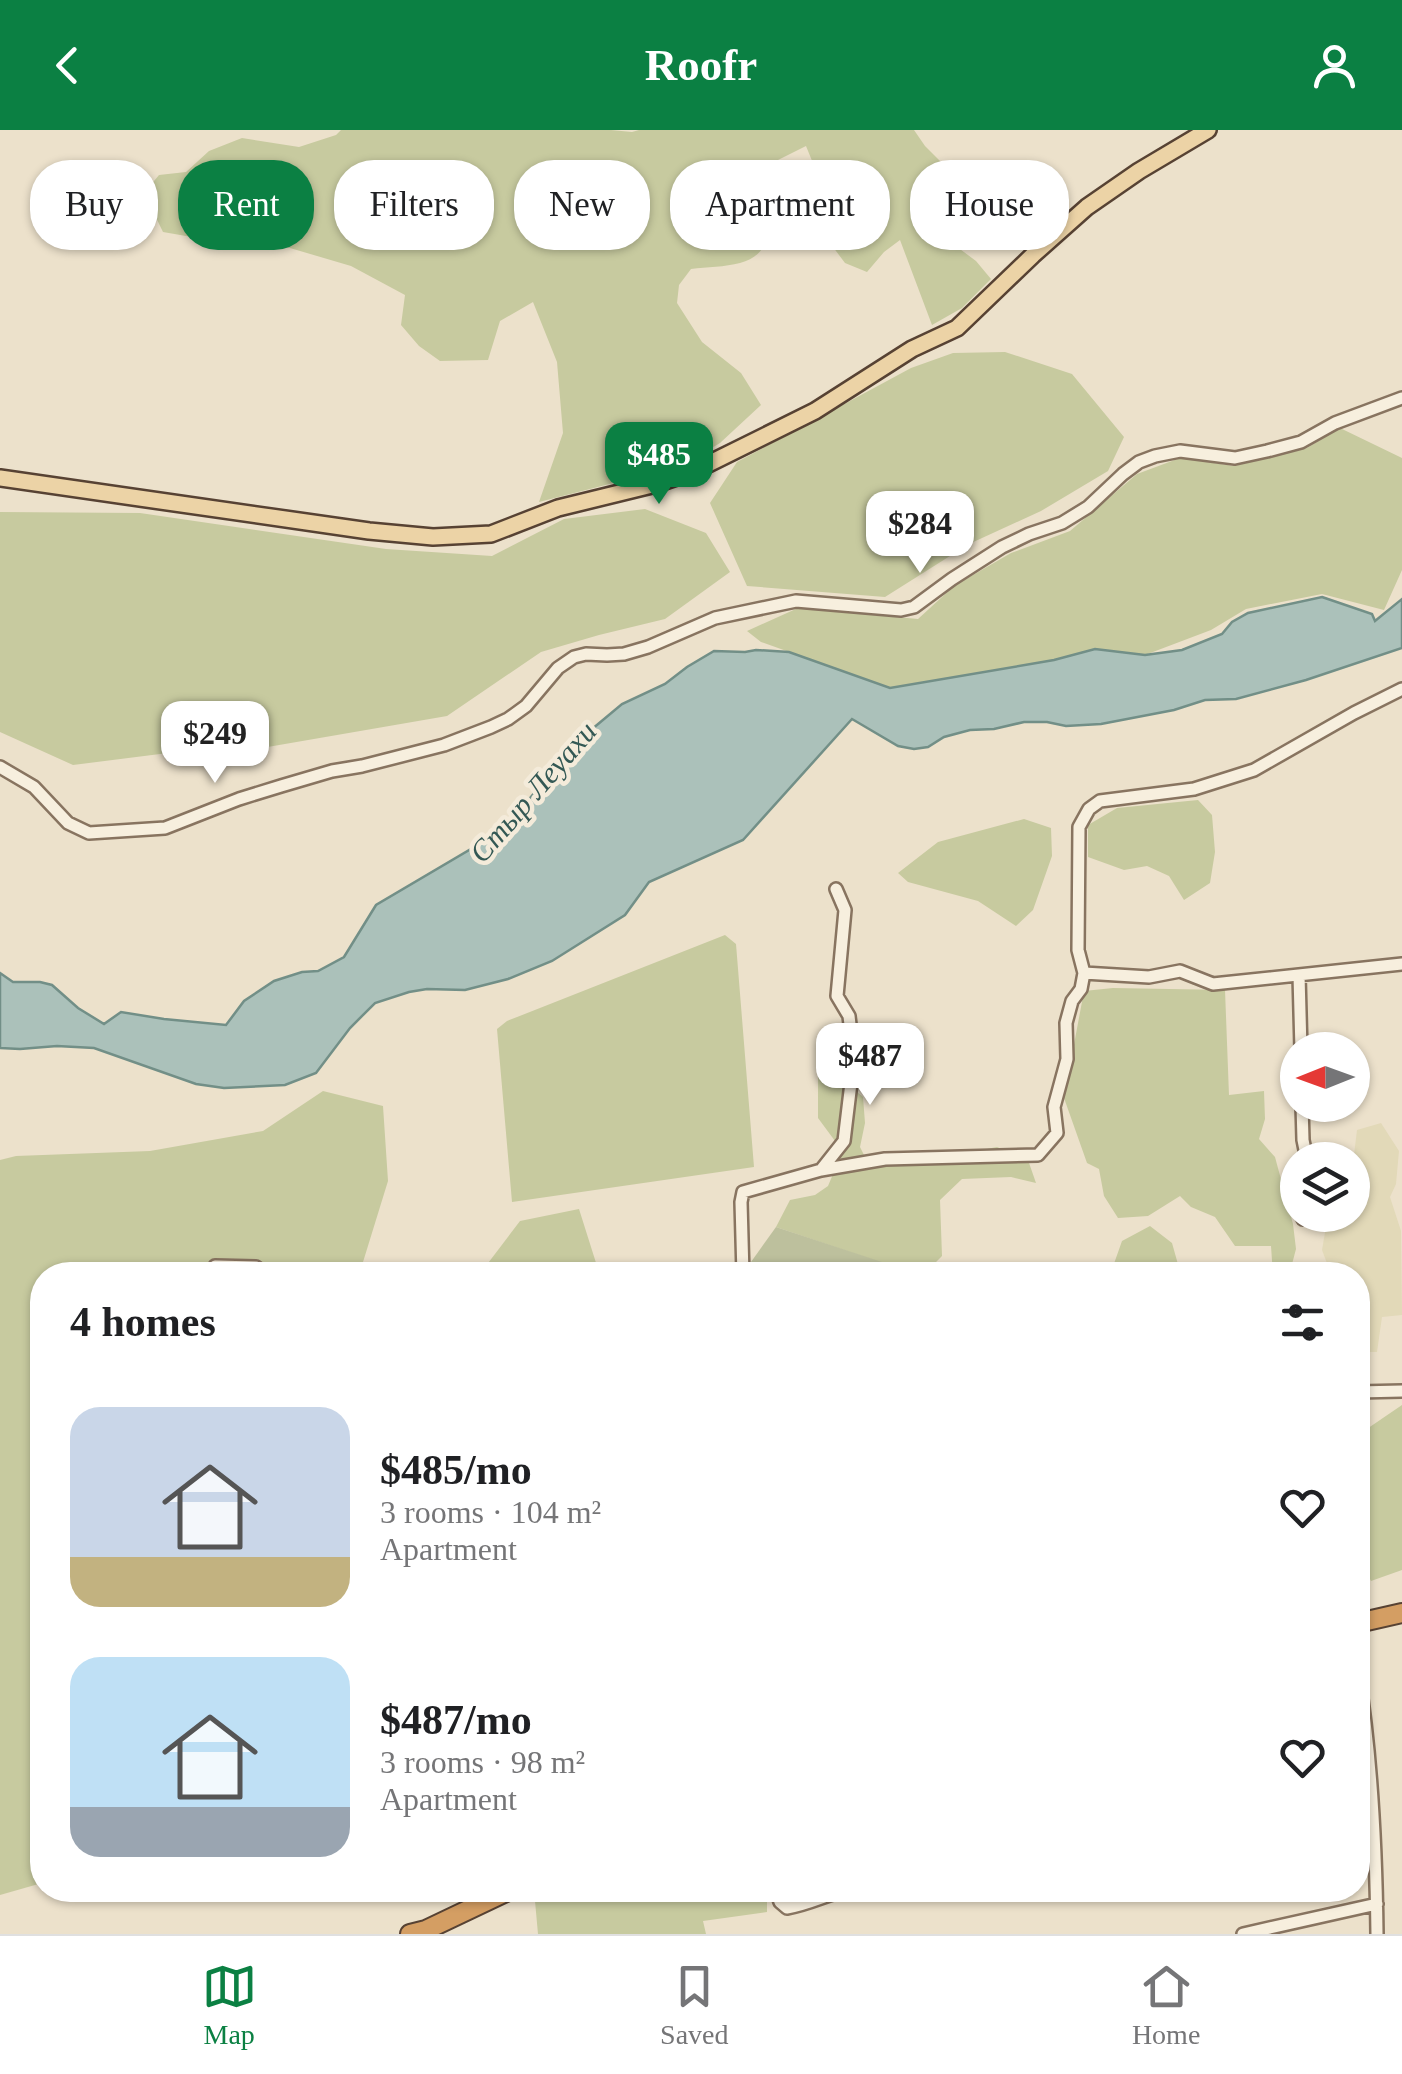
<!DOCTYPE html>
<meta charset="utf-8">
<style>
body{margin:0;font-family:Georgia,serif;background:#f6f6f6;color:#202124;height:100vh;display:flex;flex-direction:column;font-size:38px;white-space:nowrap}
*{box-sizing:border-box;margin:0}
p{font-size:32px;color:#757577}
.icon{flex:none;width:55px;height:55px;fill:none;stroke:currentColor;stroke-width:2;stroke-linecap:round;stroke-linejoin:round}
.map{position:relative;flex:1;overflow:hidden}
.panel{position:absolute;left:30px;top:1132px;width:1340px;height:640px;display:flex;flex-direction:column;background:#fff;border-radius:40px;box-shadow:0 2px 8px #0004}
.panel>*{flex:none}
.hud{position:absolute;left:30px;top:30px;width:1342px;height:90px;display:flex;gap:20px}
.needle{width:65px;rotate:269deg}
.tools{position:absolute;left:1280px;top:902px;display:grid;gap:20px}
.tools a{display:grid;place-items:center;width:90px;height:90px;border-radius:50%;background:#fff;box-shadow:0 2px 8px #0004;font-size:50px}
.price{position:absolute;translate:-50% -85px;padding:0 22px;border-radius:20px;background:#fff;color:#222;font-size:32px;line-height:65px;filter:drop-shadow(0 2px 5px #0008)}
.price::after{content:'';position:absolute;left:50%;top:60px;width:30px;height:22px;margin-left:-15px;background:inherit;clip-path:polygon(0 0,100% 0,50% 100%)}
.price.selected{background:#0b8043;color:#fff}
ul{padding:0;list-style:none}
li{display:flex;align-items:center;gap:30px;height:250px;padding:0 40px}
li span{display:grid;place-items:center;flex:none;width:280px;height:200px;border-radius:30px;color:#555}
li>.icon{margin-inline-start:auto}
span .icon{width:120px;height:120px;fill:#fffc;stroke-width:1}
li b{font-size:42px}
h2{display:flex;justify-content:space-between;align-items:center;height:120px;padding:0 40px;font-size:42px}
.pill{padding:0 35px;border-radius:40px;background:#fff;box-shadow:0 2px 8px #0004;font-size:35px;line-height:90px}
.pill.selected{background:#0b8043;color:#fff}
header{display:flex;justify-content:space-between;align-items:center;height:130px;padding:0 40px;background:#0b8043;color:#fff;font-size:45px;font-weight:700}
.dock{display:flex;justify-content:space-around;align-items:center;height:140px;border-top:2px solid #e0e0e0;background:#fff;font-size:28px;color:#757577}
.dock a{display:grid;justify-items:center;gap:5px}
.dock .selected{color:#0b8043}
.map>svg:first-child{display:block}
.farmland{fill:#e2d9b8}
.green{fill:#c7ca9f}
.cemetery{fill:#bdc09d}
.water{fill:#abc1ba;stroke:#728f87;stroke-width:2.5}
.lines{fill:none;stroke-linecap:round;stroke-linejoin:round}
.minor-casing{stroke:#887460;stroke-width:16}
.major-casing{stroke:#574233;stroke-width:20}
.highway-casing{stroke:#574233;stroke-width:22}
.minor{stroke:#f7efde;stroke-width:11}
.major{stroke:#ecd3a6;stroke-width:15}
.highway{stroke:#d49e63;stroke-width:18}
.labels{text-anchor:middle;stroke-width:9;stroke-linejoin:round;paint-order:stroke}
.water-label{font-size:30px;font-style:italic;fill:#335854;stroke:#f4ebda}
</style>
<header><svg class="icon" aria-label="back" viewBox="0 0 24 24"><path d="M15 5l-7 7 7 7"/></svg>Roofr<svg class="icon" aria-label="person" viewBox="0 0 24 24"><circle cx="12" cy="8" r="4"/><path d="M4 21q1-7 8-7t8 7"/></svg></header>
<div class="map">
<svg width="1402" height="1804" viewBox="0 0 1402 1804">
<rect width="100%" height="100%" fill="#ece1cb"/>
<!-- farmland -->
<path class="farmland" d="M 1381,993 L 1399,1021 L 1396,1054 L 1390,1067 L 1401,1101 L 1402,1185 L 1382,1187 L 1377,1222 L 1358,1222 L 1358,1145 L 1352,1145 L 1345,1134 L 1328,1136 L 1322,1120 L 1328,1085 L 1352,1085 L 1353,1033 L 1357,1000 Z"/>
<!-- green -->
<path class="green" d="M 341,0 L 611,0 L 632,2 L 639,0 L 914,0 L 925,16 L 953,44 L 938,50 L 937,102 L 976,131 L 991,149 L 962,178 L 932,195 L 900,110 L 884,122 L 867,142 L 845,133 L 830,113 L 819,69 L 817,43 L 806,16 L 772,33 L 758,60 C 772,86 776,124 740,133 C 725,137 707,137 691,139 L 679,155 L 677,173 L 702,212 L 741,243 L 761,275 L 720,313 L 684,335 L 539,372 L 563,303 L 557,232 L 533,172 L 500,191 L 488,230 L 440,231 L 419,216 L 401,195 L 405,165 L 351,136 L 256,108 L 209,110 L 163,102 L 144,63 L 159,45 L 186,42 L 209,21 L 242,8 L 299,17 L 336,5 Z
M 1005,222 L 1072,244 L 1124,307 L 1108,341 L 1041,381 L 969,414 L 885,467 L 747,456 L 710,373 L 737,332 L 911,238 L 953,223 Z
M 1340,298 L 1402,328 L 1402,440 L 1384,480 L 1322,464 L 1246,479 L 1211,500 L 1145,525 L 1095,519 L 1054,530 L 890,558 L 761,512 L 747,501 L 798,478 L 918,489 L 954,456 L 1011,423 L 1070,401 L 1137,344 L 1180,328 L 1234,336 L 1307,318 Z
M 645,379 L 706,403 L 730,442 L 665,489 L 599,505 L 541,522 L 447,586 L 256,619 L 160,624 L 73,635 L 0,602 L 0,382 L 140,383 L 386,419 L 492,426 L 564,389 Z
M 1198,670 L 1212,685 L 1215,722 L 1210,753 L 1184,770 L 1169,746 L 1147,736 L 1124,740 L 1088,727 L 1088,695 L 1117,678 Z
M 1024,689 L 1051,698 L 1052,726 L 1033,780 L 1016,796 L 978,771 L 908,752 L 898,743 L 938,712 Z
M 725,805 L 736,814 L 754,1037 L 512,1072 L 497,899 L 507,891 Z
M 1113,858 L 1225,860 L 1229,965 L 1264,961 L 1265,989 L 1259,1009 L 1275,1027 L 1293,1094 L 1296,1119 L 1291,1138 L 1273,1145 L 1271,1116 L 1235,1116 L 1215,1087 L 1191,1077 L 1180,1066 L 1148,1086 L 1118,1088 L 1104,1066 L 1099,1039 L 1087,1033 L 1064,968 L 1084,861 Z
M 830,939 L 863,967 L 865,993 L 860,1017 L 869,1035 L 902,1035 L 997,1017 L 1028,1030 L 1036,1053 L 1011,1047 L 962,1049 L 940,1070 L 942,1126 L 929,1139 L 906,1141 L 776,1097 L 790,1070 L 815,1065 L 828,1056 L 836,1037 L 835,1011 L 818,988 L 818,943 Z
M 323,961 L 383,976 L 388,1051 L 359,1145 L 42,1145 L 42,1753 L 0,1765 L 0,1030 L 16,1026 L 150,1021 L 263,1001 Z
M 579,1079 L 597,1136 L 603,1145 L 479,1145 L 520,1091 Z
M 1150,1096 L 1172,1113 L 1181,1145 L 1110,1145 L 1122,1111 Z
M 1402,1275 L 1402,1440 L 1371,1451 L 1358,1427 L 1358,1305 Z
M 534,1760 L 767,1760 L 767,1782 L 703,1791 L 706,1804 L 538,1804 Z"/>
<!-- cemetery -->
<path class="cemetery" d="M 776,1097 L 885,1133 L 883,1145 L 750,1145 L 751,1132 Z"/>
<!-- water -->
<path class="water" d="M 1322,467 L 1372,484 L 1375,491 L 1402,469 L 1402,518 L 1306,550 L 1236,569 L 1205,570 L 1174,580 L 1101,594 L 1066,596 L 1047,592 L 1024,592 L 994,599 L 970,600 L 944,607 L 928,617 L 914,619 L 898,616 L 852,589 L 743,710 L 649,752 L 625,785 L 552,831 L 508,849 L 465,860 L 427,859 L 409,862 L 375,873 L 350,898 L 316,943 L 285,955 L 224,958 L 196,954 L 94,918 L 57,916 L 20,919 L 0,918 L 0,843 L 13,852 L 40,852 L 52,855 L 78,878 L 104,894 L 121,882 L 164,889 L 226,895 L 244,871 L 274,851 L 302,842 L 318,841 L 344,827 L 376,775 L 503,700 L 579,610 L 622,574 L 665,554 L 687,537 L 714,521 L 745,522 L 756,520 L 789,522 L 890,558 L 1054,530 L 1095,519 L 1145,525 L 1182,520 L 1222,504 L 1232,492 L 1248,483 Z"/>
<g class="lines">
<defs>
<path id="minor" d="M 1402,559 L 1354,583 L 1254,640 L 1194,659 L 1100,671 L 1089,679 L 1079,697 L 1078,820 L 1084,843 L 1149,847 L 1180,841 L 1213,854 L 1402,834
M 0,637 L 34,657 L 68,693 L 89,703 L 165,698 L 239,669 L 281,656 L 332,641 L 362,636 L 444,615 L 491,597 L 508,589 L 526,576 L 558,538 L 574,527 L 586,524 L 607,525 L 624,524 L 648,517 L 715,488 L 796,471 L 901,480 L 914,477 L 952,449 L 1002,417 L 1029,404 L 1062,393 L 1088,377 L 1123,344 L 1139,332 L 1155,326 L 1180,321 L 1235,328 L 1267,321 L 1301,312 L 1335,293 L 1402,268
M 1299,845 L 1301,920
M 1302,975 L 1303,1010 L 1307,1030
M 821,1040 L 885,1029 L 1038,1025 L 1057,1003 L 1054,977 L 1067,929 L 1066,893 L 1072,871 L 1081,859 L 1084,843
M 1303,1089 L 1303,1085
M 215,1136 L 256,1137 L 266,1145
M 743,1145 L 741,1072 L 743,1062 L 821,1040 L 844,1011 L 854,928 L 849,886 L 837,866 L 845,780 L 836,759
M 1358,1262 L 1402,1261
M 1358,1542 C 1372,1628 1376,1717 1377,1804
M 1358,1693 L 1360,1696
M 776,1760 L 780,1772 L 787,1778 C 807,1775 826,1765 846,1760
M 1243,1804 L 1377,1774"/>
<path id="major" d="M 0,348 L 369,401 L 433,407 L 491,404 L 558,378 L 656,354 L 694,341 L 815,281 L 912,219 L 957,198 L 1033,125 L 1087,77 L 1139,41 L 1208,0"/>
<path id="highway" d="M 1358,1493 L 1402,1483
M 410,1804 L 426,1800 L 510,1760"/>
</defs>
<!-- minor casing -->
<use href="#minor" class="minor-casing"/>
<!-- major casing -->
<use href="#major" class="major-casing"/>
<!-- highway casing -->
<use href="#highway" class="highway-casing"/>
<!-- minor -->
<use href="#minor" class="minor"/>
<!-- major -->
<use href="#major" class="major"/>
<!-- highway -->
<use href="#highway" class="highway"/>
</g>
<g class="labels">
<!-- water labels -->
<g class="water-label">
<text transform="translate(533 662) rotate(-49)" y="10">Стыр Леуахи</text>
</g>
</g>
</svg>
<div class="tools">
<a><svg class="needle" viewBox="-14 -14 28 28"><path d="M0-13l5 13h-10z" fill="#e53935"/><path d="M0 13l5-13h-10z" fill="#757577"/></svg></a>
<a><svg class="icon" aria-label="layers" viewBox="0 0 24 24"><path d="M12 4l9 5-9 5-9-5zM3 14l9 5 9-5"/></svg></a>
</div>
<b class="price selected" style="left:659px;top:377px">$485</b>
<b class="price" style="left:920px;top:446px">$284</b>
<b class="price" style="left:215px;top:656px">$249</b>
<b class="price" style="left:870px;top:978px">$487</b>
<div class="hud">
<a class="pill">Buy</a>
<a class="pill selected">Rent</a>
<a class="pill">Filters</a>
<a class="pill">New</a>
<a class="pill">Apartment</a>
<a class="pill">House</a>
</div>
<section class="panel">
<h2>4 homes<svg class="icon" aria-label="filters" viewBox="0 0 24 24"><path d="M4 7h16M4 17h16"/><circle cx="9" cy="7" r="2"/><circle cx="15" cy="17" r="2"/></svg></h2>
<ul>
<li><span style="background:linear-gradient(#c9d6e8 75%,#c2b280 0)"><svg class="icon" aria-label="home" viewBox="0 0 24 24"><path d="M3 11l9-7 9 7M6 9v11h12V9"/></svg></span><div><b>$485/mo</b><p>3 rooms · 104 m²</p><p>Apartment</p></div><svg class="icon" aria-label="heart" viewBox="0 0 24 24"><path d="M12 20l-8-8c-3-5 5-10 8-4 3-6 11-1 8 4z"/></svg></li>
<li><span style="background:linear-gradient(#bfe0f5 75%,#9aa5b1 0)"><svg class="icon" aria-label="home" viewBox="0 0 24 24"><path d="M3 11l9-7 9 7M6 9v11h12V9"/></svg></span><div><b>$487/mo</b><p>3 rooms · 98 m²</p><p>Apartment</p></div><svg class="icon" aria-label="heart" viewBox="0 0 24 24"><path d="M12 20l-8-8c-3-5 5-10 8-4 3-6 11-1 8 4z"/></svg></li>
</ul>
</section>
</div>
<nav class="dock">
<a class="selected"><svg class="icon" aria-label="map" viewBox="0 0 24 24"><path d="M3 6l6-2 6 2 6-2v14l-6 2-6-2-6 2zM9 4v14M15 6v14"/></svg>Map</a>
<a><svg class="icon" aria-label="saved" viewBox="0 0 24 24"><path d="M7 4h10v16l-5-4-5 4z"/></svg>Saved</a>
<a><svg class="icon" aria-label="home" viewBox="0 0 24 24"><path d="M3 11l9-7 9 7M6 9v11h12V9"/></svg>Home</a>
</nav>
